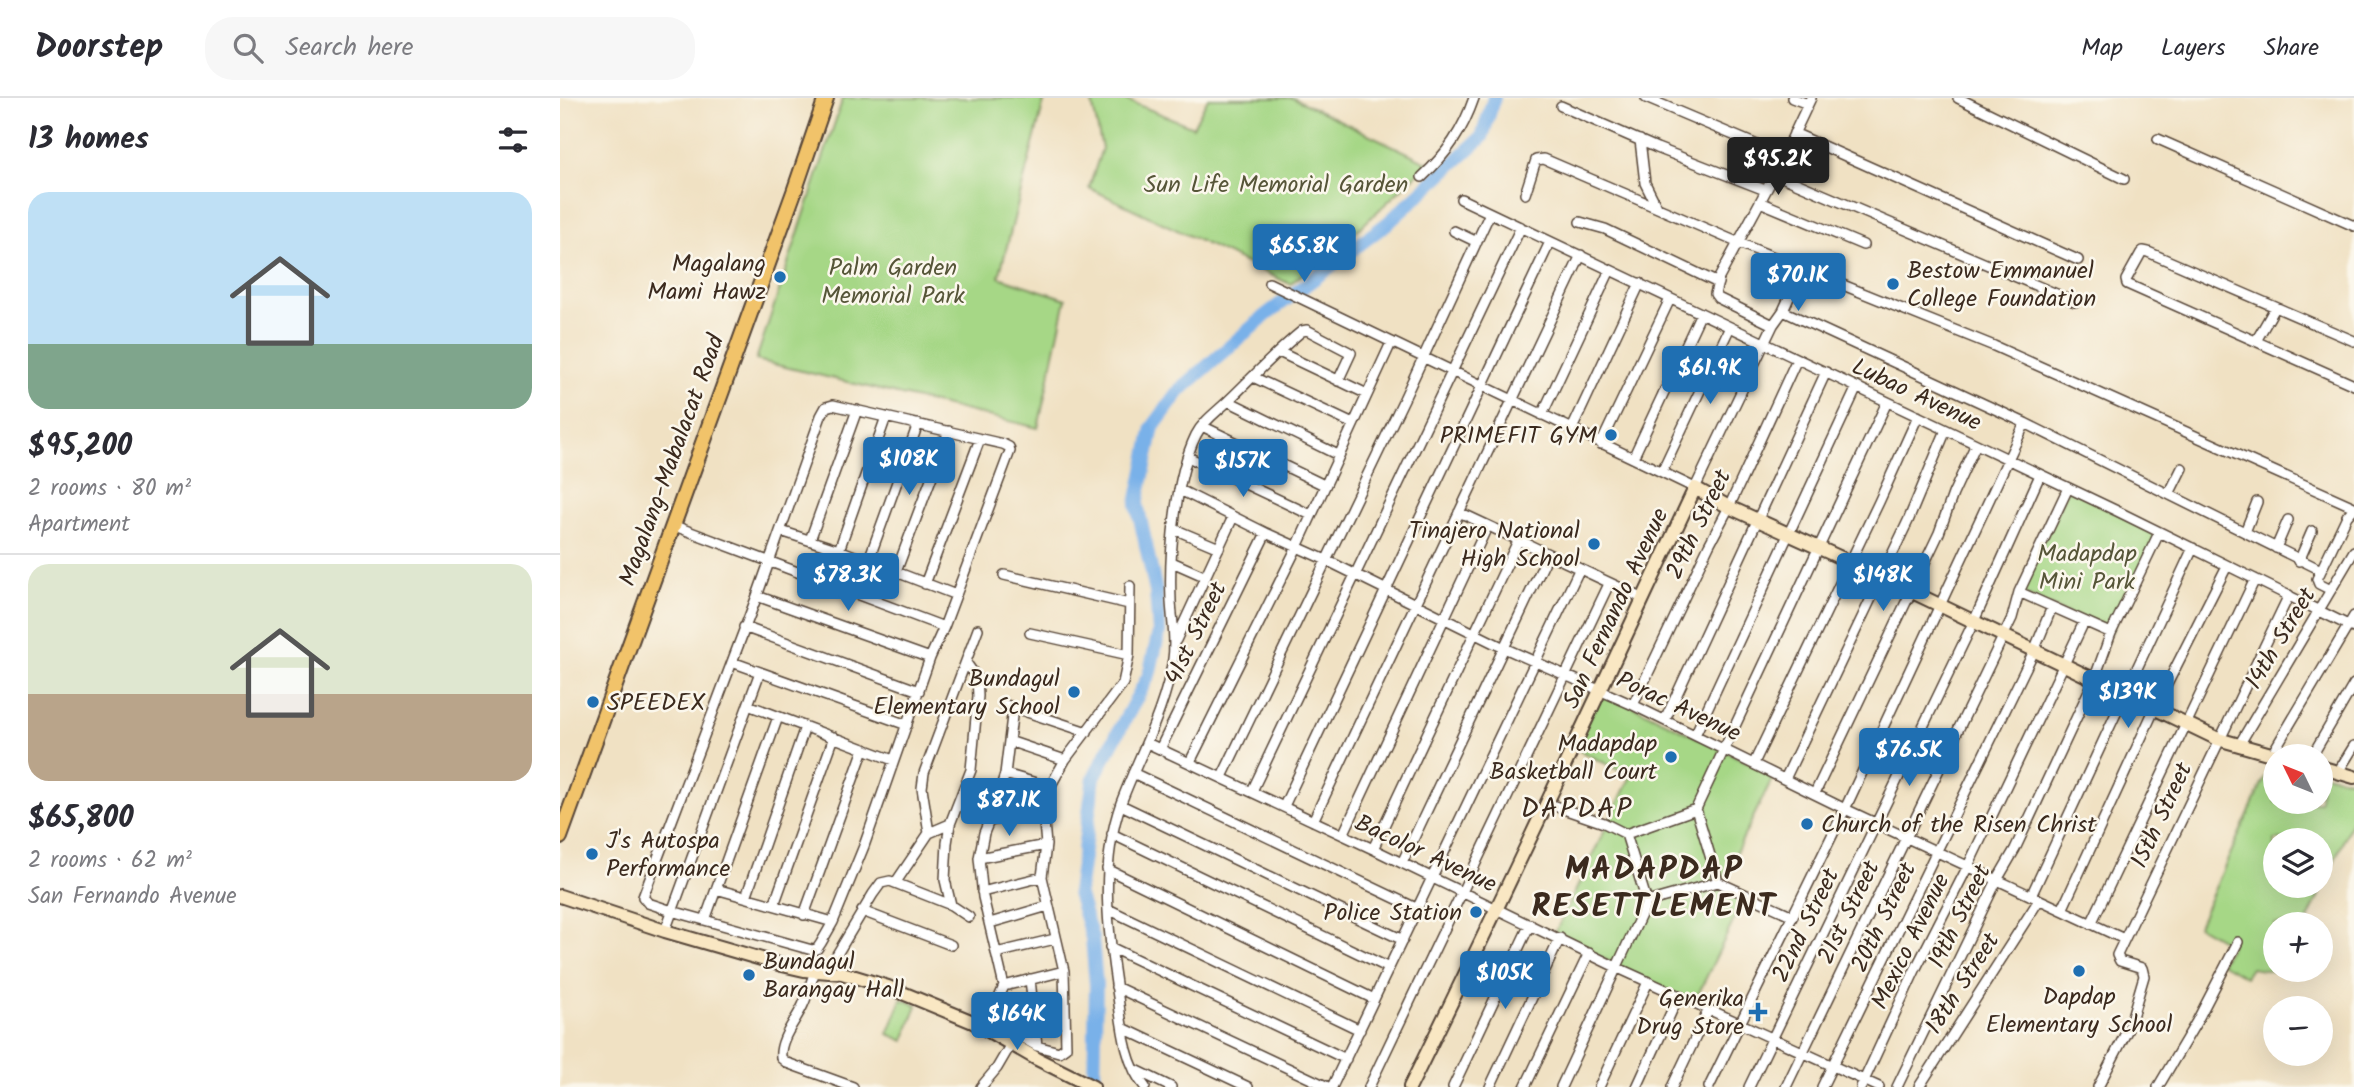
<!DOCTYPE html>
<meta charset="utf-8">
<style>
body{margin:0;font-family:Kalam,sans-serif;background:#f7f7f7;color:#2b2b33;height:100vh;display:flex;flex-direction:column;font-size:26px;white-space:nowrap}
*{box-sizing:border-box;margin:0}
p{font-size:23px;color:#7c7c81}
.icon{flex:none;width:38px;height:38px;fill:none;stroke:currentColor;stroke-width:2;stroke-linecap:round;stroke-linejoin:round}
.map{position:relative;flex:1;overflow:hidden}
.drawer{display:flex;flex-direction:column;background:#fff;width:560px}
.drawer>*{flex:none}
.needle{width:46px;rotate:313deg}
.controls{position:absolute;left:1703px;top:646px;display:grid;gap:14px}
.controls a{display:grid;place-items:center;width:70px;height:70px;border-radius:50%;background:#fff;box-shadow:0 7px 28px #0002;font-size:35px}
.price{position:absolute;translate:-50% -60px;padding:0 16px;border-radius:7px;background:#1f6fb2;color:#fff;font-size:23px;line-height:46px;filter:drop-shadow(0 2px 4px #0008)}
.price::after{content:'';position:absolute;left:50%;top:42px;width:21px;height:16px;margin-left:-10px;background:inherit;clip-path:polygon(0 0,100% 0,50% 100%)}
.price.selected{background:#222;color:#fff}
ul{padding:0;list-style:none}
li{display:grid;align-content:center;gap:14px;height:371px;padding:0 28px}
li+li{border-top:2px solid #e1e1e2}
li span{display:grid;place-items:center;height:217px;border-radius:21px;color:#555}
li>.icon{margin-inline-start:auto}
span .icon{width:126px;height:126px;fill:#fffc;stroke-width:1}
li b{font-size:30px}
h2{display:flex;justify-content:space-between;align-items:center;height:84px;padding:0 28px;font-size:30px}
header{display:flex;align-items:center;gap:42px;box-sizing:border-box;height:98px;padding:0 35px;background:#fff;border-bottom:2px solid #e1e1e2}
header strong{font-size:33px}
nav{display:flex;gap:38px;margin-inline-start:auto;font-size:24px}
.search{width:490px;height:63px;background:#f7f7f7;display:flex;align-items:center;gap:18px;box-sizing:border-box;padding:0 24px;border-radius:28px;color:#7c7c81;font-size:26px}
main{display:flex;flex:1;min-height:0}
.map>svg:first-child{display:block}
.green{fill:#a6d786;stroke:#708052;stroke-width:2;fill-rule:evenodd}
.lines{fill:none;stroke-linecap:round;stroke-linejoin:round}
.river{stroke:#79b1e9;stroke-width:14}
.street-casing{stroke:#564537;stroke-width:12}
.secondary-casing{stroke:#564537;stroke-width:16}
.primary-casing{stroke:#564537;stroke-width:18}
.street{stroke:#fff;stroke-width:9}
.secondary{stroke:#f9e7c3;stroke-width:12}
.primary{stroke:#f1c36a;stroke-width:14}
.poi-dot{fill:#1f6fb2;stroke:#fbf7ec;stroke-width:2.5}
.labels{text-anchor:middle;stroke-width:5;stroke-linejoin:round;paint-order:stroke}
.park-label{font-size:24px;fill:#565538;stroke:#fbf7ec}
.poi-label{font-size:24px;fill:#3b2a1e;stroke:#fbf7ec;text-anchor:end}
.street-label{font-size:24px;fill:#3b2a1e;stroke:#fbf7ec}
.quarter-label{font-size:28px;letter-spacing:2px;fill:#3b2a1e;stroke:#fbf7ec}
.district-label{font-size:32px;font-weight:bold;letter-spacing:2px;fill:#3b2a1e;stroke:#fbf7ec}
</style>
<header>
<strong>Doorstep</strong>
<div class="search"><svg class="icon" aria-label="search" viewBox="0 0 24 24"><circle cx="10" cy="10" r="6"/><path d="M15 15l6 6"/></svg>Search here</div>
<nav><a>Map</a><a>Layers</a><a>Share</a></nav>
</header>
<main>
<section class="drawer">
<h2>13 homes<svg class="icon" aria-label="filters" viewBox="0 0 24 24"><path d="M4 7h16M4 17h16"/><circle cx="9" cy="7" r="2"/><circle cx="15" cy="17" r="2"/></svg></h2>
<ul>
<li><span style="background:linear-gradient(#bfe0f5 70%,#7fa58c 0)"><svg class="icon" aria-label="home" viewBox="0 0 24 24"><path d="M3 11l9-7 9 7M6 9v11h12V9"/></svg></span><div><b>$95,200</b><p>2 rooms · 80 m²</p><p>Apartment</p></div></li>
<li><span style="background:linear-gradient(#dfe7d0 60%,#b9a48a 0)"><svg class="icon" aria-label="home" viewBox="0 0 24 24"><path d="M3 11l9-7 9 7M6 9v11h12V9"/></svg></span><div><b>$65,800</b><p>2 rooms · 62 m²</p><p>San Fernando Avenue</p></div></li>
</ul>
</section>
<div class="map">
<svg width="1794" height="989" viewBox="0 0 1794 989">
<rect width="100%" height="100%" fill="#fbf7ec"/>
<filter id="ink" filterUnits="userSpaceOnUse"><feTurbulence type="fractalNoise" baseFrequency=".0143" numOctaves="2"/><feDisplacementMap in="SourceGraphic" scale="14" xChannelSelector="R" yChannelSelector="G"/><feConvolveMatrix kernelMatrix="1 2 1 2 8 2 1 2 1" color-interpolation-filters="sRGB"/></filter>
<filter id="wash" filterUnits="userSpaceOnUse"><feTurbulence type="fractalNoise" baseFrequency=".00686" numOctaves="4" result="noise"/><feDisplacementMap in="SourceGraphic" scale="28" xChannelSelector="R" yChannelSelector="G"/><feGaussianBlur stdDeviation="1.57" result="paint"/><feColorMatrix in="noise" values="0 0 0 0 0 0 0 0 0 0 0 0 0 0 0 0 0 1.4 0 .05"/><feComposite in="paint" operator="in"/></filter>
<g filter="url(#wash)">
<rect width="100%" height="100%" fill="#f0e1c3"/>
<!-- green -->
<path class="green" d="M 283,0 L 485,0 L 439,179 L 506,201 L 478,330 L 196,262 Z
M 531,0 L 561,0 L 633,29 L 648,0 L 733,0 L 869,65 L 801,129 L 730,186 L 529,90 L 542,50 Z
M 1508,390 L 1599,435 L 1551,535 L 1459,494 Z
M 1042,593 L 1214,677 L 1161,785 L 1186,797 L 1134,905 L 994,837 L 1071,678 L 1014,650 Z
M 1712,663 L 1715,664 L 1715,704 L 1760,704 L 1761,675 L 1794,683 L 1794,719 L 1746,826 L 1715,826 L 1715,872 L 1726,872 L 1725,875 L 1691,870 L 1685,879 L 1661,865 L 1671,847 L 1638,828 ZM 1715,742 L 1760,742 L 1760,788 L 1715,788 Z
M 342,901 L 357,907 L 344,943 L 328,936 Z"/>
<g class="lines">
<!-- river -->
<path class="river" d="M 534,989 L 536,887 L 532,840 L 518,795 L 534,679 L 589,577 L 599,534 L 596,494 L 577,406 L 593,329 L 620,292 L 706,217 L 829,124 L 922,39 L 934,0"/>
</g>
</g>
<g filter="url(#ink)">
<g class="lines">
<defs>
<path id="street" d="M 1086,0 L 1223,58
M 1232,0 L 1248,6
M 1398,0 L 1564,81
M 1001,8 L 1097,50 L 1205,92
M 1234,35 L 1518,162
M 1598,41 L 1794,128
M 1080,42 L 1085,85 L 1097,109
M 1215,76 L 1515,204
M 862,79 C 887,56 903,32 914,0
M 965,96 L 976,62 L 984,61 L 1179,145 L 1434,248 L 1794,409
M 901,101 L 1557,413 L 1794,530
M 1200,104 L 1303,147
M 1020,124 L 1045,131 L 1158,185
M 894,133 L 917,144
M 709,185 L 1135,390 L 1213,227 L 1223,213 L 1242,171
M 1223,213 L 1465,325 L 1761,472
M 1213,227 L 1158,200 L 1155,196 L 1159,180 L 1215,76 L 1251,0
M 1696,243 L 1715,210
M 1794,243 L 1588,154 L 1583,153 L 1581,155 L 1566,182 L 1567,186 L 1794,287
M 719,254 L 807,296
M 693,279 L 793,326
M 668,303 L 778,357
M 273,307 L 443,346 L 449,349 L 450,353 L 384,529 L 370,560 L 304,748 L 273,824 L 261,845 L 257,851 L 252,852 L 112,813 L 88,805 L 83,799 L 197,498 L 261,318 L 266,309 Z
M 982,317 L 1050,172
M 642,328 L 764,387
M 1012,331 L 1080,185
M 1041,346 L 1110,201
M 628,359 L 751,417
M 1073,360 L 1141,215
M 1102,373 L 1170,229
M 620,392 L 706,435 L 766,462 L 944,550 L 1073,607 L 1285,711 L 1564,841
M 1609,396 L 1622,370
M 899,414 L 1082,500
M 112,427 L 384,529
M 614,431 L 659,450
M 221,433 L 279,452 L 396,497
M 1685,434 L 1697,404
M 250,442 L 297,312
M 1716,450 L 1728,422
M 279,452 L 326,319
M 1739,463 L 1752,433
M 308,464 L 358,326
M 612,464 L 646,479
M 336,474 L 389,333
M 444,477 L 569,506
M 365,486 L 420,341
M 1771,492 L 1759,486 L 1757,481 L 1787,418 L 1794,410
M 1459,494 L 1551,535
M 197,498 L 370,560
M 184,529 L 359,593
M 470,535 L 569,557
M 616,542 L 673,419
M 172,564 L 347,627
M 443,606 L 527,634
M 188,607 L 333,662
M 1073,607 L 1149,447 L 1169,409 L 1237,261
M 1105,622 L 1266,274
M 1135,637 L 1297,289
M 449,643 L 505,662
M 587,645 L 813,751 L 1058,870 L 1319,989
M 1679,647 L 1794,453
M 600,651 L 706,435
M 1712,656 L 1794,518
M 1752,658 L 1794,586
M 630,664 L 737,449 L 831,245
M 1194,665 L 1319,404 L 1358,318
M 1778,674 L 1794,648
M 573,675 L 858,811
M 445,676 L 490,689
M 662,679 L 844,301 L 930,115
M 1225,681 L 1348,423 L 1386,332
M 692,693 L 961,129
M 1255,695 L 1379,435 L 1393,396 L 1416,346
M 986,705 L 1044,725 L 1066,736
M 561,707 L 843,842
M 724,708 L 990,144
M 429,723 L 483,713
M 753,723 L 1021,157
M 369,735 L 390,726
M 552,736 L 829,870
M 783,737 L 927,429
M 813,751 L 958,443
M 419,760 L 486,747
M 842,765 L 988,457
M 547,771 L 814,901
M 336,784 L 369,735 L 362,690 L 364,675 L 418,531
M 1158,784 L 1233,818
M 156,791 L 273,824
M 422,794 L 482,779
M 1471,798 L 1633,450
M 186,799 L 245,629
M 1087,804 L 1158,784 L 1136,711 L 1327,304
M 214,807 L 274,639
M 391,807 L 385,782 L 387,745 L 390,726 L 411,672 L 418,598 L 417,580 L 407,566
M 548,811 L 800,932
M 1502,812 L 1594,612 L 1667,468
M 302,813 L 391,847
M 244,817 L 304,651
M 145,822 L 218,619
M 430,825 L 488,808
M 1531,826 L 1695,481
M 105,833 L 200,574
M 550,849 L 786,961
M 436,855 L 495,841
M 255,873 C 251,884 248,896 243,907 C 236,923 219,941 221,960 L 227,965 L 293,989
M 267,873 L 313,796 L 321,785 L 330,783 L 391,807 L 409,819
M 470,881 L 477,948
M 444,888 L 504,873
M 556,889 L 768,989
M 431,922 L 477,948 L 499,954 L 506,949 L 504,873 L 482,779 L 486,747 L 483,713 L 490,689 L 505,662 L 563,585 L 569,557 L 570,488
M 428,926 L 444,888 L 423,799 L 419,760 L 424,735 L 434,711 L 445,676 L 453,610
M 563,930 L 688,989
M 574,971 L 611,989
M 421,989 L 437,970 L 451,946
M 585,989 C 565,966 562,928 558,899 C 548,835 539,767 561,705 C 579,657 605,613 613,561 C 616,541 612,523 611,503 C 609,455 615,380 636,337 C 643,323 658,313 669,302 C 693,279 716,254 742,233 L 747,232 L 791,255 L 778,283
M 772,989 L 1019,472
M 809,989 L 1049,486
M 893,989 L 970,826
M 930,989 L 1000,840
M 965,989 L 1029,855
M 1001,989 L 1087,804 L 1066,736 L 1136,711
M 1039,989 L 1088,884
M 1077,989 L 1119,897
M 1112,989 L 1149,911
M 1149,989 L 1285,711 L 1465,325
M 1189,989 L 1414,523 L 1480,377
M 1226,989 L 1452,520 L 1459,494 L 1508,390
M 1262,989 L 1474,553 L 1492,509
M 1301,989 L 1356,870 L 1408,768 L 1524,524
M 1337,989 L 1437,782 L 1455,751 L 1534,582 L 1551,535 L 1599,435
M 1359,989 L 1479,802
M 1538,989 L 1569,929 L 1584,878 L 1582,870 L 1560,863 L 1557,857 L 1729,497
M 1598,989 L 1637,923 L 1678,844"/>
<path id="secondary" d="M 1760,669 L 1794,679
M 0,798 L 105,833 L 222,867 L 244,872 L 282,875 L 328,889 L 413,924 L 477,961 L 533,989
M 850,989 C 948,791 1041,590 1135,390 L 1169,409 L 1290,464 L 1658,641 L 1718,658"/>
<path id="primary" d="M 0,739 L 234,94 L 266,0"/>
</defs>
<!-- street casing -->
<use href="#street" class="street-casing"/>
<!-- secondary casing -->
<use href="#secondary" class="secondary-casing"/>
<!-- primary casing -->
<use href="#primary" class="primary-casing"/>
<!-- street -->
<use href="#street" class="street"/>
<!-- secondary -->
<use href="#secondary" class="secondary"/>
<!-- primary -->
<use href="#primary" class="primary"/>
</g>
</g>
<!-- markers -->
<g class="poi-dot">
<circle cx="220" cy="179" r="7"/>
<circle cx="1333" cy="186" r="7"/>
<circle cx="1051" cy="337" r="7"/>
<circle cx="1034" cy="446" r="7"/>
<circle cx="514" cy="594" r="7"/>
<circle cx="33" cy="604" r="7"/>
<circle cx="1111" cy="659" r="7"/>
<circle cx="1247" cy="726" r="7"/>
<circle cx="32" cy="756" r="7"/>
<circle cx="916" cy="814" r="7"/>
<circle cx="1519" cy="873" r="7"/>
<circle cx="189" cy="877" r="7"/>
<path d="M1194.5 903.5h7v7h7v7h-7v7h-7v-7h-7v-7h7z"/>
</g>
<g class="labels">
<!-- park labels -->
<g class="park-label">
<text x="716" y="94">Sun Life Memorial Garden</text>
<text x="333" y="177">Palm Garden<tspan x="333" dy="28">Memorial Park</tspan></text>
<text x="1527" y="463">Madapdap<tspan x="1527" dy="28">Mini Park</tspan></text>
</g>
<!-- poi labels -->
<g class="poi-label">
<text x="206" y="173">Magalang<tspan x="206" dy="28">Mami Hawz</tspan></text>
<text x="1347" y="180" text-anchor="start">Bestow Emmanuel<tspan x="1347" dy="28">College Foundation</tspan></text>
<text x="1037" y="345">PRIMEFIT GYM</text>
<text x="1020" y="440">Tinajero National<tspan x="1020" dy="28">High School</tspan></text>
<text x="500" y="588">Bundagul<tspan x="500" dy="28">Elementary School</tspan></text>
<text x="47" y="612" text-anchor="start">SPEEDEX</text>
<text x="1097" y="653">Madapdap<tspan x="1097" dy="28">Basketball Court</tspan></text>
<text x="1261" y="734" text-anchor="start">Church of the Risen Christ</text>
<text x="46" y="750" text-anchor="start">J's Autospa<tspan x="46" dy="28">Performance</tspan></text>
<text x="902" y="822">Police Station</text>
<text x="203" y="871" text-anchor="start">Bundagul<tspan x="203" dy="28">Barangay Hall</tspan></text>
<text x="1519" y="906" text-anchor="middle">Dapdap<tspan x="1519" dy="28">Elementary School</tspan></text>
<text x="1184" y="908">Generika<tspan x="1184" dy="28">Drug Store</tspan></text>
</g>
<!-- street labels -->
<g class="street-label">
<text transform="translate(1357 296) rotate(25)" y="8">Lubao Avenue</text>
<text transform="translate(111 362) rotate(-70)" y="8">Magalang-Mabalacat Road</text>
<text transform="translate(1138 426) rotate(-64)" y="8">29th Street</text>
<text transform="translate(1055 510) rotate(-65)" y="8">San Fernando Avenue</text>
<text transform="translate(635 535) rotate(-64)" y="8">41st Street</text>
<text transform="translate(1720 540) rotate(-59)" y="8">14th Street</text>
<text transform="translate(1119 608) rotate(25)" y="8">Porac Avenue</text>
<text transform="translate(1601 717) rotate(-65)" y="8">15th Street</text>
<text transform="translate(866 755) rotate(25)" y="8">Bacolor Avenue</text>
<text transform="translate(1288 814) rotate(-64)" y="8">21st Street</text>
<text transform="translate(1399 818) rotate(-64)" y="8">19th Street</text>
<text transform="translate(1323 819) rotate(-64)" y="8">20th Street</text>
<text transform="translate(1245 827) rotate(-64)" y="8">22nd Street</text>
<text transform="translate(1350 843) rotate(-64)" y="8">Mexico Avenue</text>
<text transform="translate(1402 885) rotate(-57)" y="8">18th Street</text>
</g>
<!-- quarter labels -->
<g class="quarter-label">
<text x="1017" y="719">DAPDAP</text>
</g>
<!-- district labels -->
<g class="district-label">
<text x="1094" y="781">MADAPDAP<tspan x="1094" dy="37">RESETTLEMENT</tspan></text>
</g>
</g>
</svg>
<div class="controls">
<a><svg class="needle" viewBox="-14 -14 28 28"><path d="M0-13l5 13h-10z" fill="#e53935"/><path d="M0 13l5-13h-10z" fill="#7c7c81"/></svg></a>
<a><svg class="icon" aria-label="layers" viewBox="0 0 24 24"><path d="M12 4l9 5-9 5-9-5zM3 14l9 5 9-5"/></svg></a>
<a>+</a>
<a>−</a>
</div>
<b class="price selected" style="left:1218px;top:99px">$95.2K</b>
<b class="price" style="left:744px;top:186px">$65.8K</b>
<b class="price" style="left:1238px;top:215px">$70.1K</b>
<b class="price" style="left:1150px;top:308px">$61.9K</b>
<b class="price" style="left:349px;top:399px">$108K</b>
<b class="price" style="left:683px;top:401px">$157K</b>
<b class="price" style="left:288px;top:515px">$78.3K</b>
<b class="price" style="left:1323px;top:515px">$148K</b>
<b class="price" style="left:1568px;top:632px">$139K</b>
<b class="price" style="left:1349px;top:690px">$76.5K</b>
<b class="price" style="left:449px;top:740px">$87.1K</b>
<b class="price" style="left:945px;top:913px">$105K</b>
<b class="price" style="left:457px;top:954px">$164K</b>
</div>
</main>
